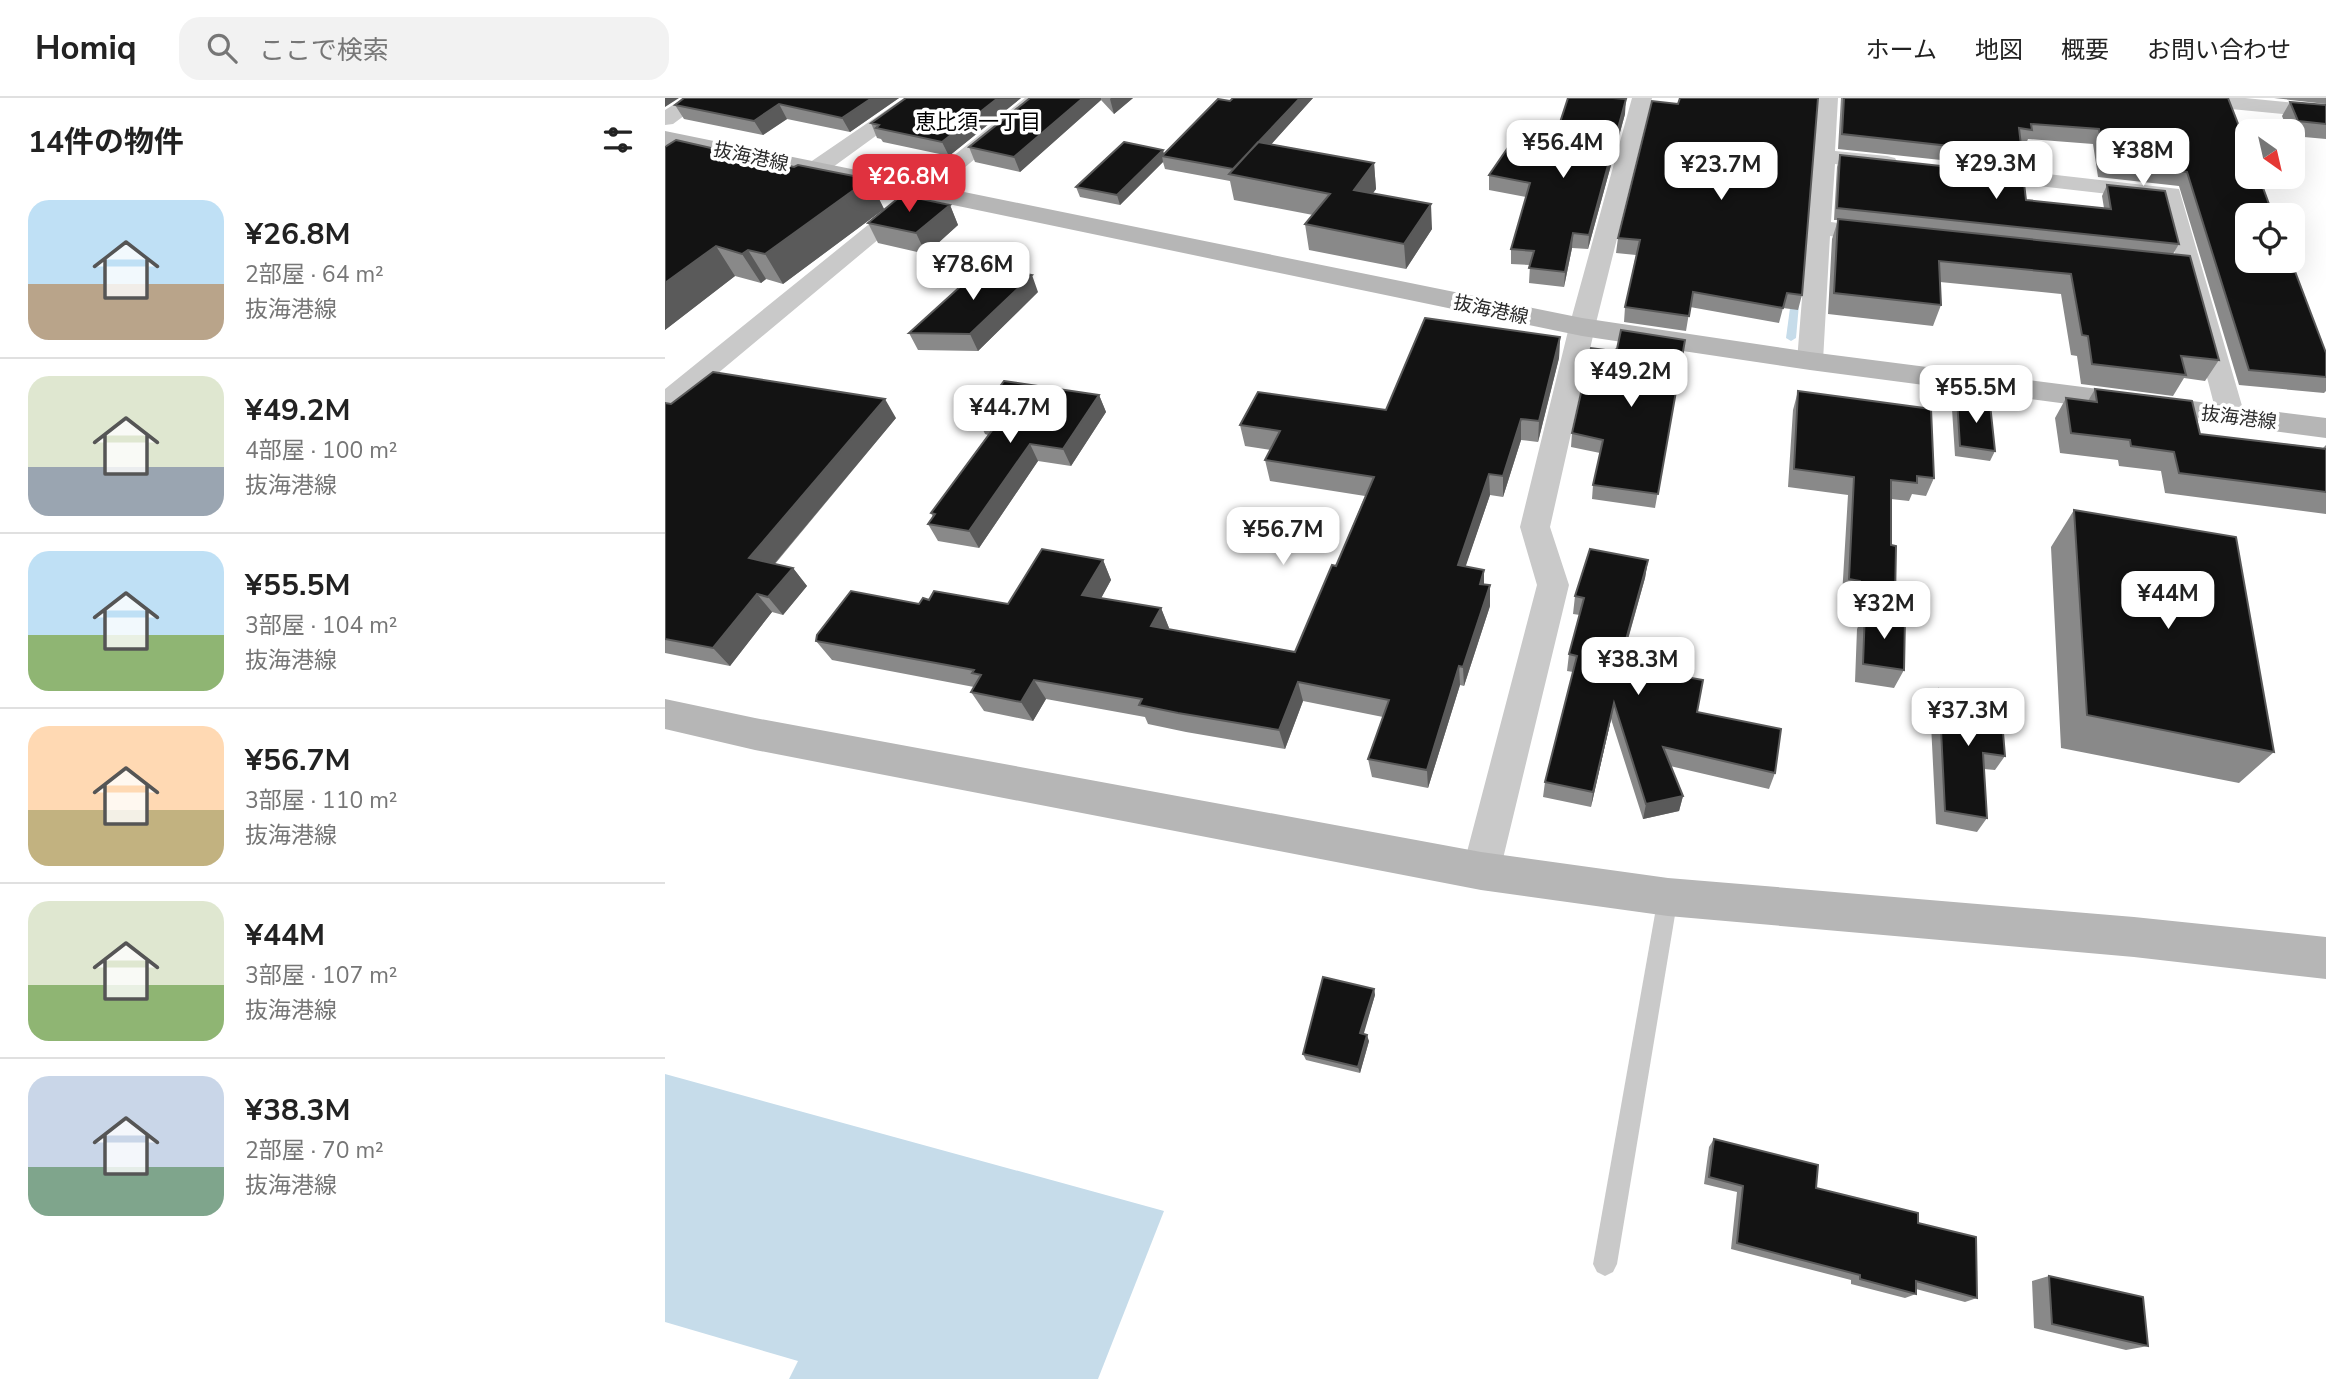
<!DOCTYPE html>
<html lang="ja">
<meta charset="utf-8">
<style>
body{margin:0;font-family:"Nunito Sans","Noto Sans JP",sans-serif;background:#f2f2f2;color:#222;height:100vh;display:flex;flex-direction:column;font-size:26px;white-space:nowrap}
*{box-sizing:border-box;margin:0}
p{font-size:23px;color:#767676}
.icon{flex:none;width:38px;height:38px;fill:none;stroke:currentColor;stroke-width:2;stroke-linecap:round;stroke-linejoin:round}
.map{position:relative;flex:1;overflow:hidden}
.side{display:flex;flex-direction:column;background:#fff;width:665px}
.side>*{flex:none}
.needle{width:46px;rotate:146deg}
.fabs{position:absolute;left:1570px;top:21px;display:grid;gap:14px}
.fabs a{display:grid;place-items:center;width:70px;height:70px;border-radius:14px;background:#fff;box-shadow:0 7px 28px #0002;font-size:35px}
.price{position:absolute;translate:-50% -60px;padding:0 16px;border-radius:14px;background:#fff;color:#222;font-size:23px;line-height:46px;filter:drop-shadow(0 2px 4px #0008)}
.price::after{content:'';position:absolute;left:50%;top:42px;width:21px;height:16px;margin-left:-10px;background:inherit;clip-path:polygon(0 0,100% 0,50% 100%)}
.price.selected{background:#e0323f;color:#fff}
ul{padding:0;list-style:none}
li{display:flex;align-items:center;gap:21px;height:175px;padding:0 28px}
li+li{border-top:2px solid #e0e0e0}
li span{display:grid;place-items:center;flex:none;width:196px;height:140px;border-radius:21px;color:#555}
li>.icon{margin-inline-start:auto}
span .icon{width:84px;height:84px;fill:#fffc;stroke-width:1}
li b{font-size:30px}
h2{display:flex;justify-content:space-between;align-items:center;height:84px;padding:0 28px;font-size:30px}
header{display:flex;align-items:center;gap:42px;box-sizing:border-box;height:98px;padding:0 35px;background:#fff;border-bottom:2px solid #e0e0e0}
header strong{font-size:33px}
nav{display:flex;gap:38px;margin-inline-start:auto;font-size:24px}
.search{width:490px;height:63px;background:#f2f2f2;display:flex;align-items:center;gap:18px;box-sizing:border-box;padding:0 24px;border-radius:21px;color:#767676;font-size:26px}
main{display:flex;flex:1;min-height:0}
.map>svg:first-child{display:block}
.water{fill:#c6dcea}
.pier{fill:#fff}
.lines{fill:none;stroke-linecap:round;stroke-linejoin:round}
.stream{fill:#c6dcea;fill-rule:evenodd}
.lane{fill:#c9c9c9;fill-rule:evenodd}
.street{fill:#c9c9c9;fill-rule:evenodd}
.secondary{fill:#b6b6b6;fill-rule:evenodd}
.wall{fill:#898989}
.shaded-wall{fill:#5a5a5a}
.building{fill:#131313;stroke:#5a5a5a;stroke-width:2}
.labels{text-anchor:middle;stroke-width:7;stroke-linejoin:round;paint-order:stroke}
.far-street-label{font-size:19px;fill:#2c2c2c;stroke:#fff}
.far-neighbourhood-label{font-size:21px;fill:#000;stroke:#fff}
</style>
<header>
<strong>Homiq</strong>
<div class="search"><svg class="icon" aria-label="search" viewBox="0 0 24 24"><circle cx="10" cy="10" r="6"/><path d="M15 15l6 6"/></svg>ここで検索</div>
<nav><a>ホーム</a><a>地図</a><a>概要</a><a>お問い合わせ</a></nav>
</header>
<main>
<section class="side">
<h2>14件の物件<svg class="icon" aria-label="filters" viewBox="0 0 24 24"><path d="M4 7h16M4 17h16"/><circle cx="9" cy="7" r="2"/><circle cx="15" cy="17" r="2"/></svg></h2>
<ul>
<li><span style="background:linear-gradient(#bfe0f5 60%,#b9a48a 0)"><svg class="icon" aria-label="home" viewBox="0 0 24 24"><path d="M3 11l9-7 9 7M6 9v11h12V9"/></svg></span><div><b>¥26.8M</b><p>2部屋 · 64 m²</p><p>抜海港線</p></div></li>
<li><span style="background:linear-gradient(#dfe7d0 65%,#9aa5b1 0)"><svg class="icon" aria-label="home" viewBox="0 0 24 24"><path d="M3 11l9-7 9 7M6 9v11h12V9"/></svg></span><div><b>¥49.2M</b><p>4部屋 · 100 m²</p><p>抜海港線</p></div></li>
<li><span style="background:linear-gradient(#bfe0f5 60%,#8fb573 0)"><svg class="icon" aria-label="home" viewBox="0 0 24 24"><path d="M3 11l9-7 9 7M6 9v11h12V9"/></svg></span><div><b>¥55.5M</b><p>3部屋 · 104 m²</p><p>抜海港線</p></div></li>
<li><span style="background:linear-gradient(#ffd9b3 60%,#c2b280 0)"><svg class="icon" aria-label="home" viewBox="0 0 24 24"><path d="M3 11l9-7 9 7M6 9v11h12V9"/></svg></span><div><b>¥56.7M</b><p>3部屋 · 110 m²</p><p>抜海港線</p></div></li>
<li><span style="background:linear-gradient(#dfe7d0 60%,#8fb573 0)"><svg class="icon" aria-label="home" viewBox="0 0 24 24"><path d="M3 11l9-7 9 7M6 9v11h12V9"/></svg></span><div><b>¥44M</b><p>3部屋 · 107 m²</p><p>抜海港線</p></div></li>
<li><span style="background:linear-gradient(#c9d6e8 65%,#7fa58c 0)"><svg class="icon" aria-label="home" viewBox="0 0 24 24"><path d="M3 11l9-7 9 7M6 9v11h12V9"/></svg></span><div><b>¥38.3M</b><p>2部屋 · 70 m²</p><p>抜海港線</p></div></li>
</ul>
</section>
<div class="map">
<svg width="1661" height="1281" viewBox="0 0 1661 1281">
<rect width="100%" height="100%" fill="#fff"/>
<!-- water -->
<path class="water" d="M 0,976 L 499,1113 L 433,1281 L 0,1281 Z"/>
<!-- pier -->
<path class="pier" d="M 0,1224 L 133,1263 L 124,1281 L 0,1281 Z"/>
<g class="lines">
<!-- stream -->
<path class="stream" d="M 1131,192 L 1135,195 L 1131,240 L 1126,243 L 1121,240 L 1127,195 Z"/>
<!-- lane -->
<path class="lane" d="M 1003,790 L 1010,793 L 1013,799 L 952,1166 L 948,1174 L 940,1178 L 932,1174 L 928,1166 L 993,799 L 996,793 Z"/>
<!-- street -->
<path class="street" d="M 19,0 L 43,0 L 8,26 L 0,27 L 0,12 Z
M 239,0 L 263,0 L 157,77 L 141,77 L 138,72 L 141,67 Z
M 360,0 L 383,0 L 10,311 L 0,314 L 0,291 Z
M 967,0 L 987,0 L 930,229 L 885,429 L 904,487 L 835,773 L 829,785 L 816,790 L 803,785 L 797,773 L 872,487 L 855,429 L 904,229 Z
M 1153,0 L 1173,0 L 1170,53 L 1222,58 L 1230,60 L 1233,65 L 1230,70 L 1222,72 L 1170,66 L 1166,124 L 1224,132 L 1228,137 L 1224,142 L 1216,144 L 1165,138 L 1158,263 L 1154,269 L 1145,271 L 1136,269 L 1132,263 Z
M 1504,0 L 1580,0 L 1661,8 L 1661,20 L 1514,6 L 1507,4 Z
M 1312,68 L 1514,91 L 1580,318 L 1576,324 L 1566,327 L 1556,324 L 1552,318 L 1496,102 L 1304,80 L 1301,75 L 1304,70 Z"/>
<!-- secondary -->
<path class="secondary" d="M 0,33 L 917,220 L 1145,254 L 1661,320 L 1661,340 L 1145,272 L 917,238 L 0,47 Z
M 0,601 L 90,620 L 816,754 L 1003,780 L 1469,819 L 1661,839 L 1661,881 L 1469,859 L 1003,818 L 816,792 L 90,652 L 0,631 Z"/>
</g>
<!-- wall -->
<path class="wall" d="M 19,0 L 234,0 L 185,34 L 122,21 L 98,37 L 19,21 L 10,7 Z
M 356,0 L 284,58 L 218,44 L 216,41 L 212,40 L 206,25 Z
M 365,0 L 468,0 L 449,16 L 436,2 L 355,74 L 310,64 L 304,49 Z
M 568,0 L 648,0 L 606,46 L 709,65 L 711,91 L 708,95 L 767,131 L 741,171 L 644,152 L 640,126 L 648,117 L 569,102 L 565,83 L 500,71 L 498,64 L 455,107 L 415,99 L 411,89 L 499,56 Z
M 1176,0 L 1563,0 L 1661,255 L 1661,293 L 1659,295 L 1574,287 L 1514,88 L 1433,79 L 1428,46 L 1363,41 L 1361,46 L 1356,46 L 1357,56 L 1351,70 L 1173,51 Z
M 1609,0 L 1661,0 L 1661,6 Z
M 1625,4 L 1661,7 L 1661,41 L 1628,38 L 1628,33 L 1623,33 L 1617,18 Z
M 1013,6 L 1137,197 L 1133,212 L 1118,210 L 1114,225 L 1025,209 L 1021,233 L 959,224 L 960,209 L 971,157 L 951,155 L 953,140 Z
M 960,16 L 923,151 L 907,150 L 899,189 L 864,185 L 865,167 L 846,166 L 846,151 L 861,99 L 824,92 L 824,77 L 885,55 Z
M 0,49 L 204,81 L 219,111 L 118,186 L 101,181 L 96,185 L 70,178 L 0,232 Z
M 1175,57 L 1361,102 L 1439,110 L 1437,98 L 1442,87 L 1514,146 L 1508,156 L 1554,262 L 1540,283 L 1519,280 L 1508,298 L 1416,286 L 1412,258 L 1406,257 L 1396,196 L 1275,184 L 1276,207 L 1268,228 L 1163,216 L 1167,141 L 1173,122 L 1169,122 L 1172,69 Z
M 285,107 L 293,127 L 261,156 L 213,145 L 203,125 Z
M 373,194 L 313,253 L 253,252 L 244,235 Z
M 895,239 L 894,260 L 873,344 L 856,342 L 838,399 L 825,397 L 800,469 L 819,472 L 819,487 L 825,487 L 825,508 L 799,588 L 795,587 L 763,690 L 707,679 L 703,661 L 718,619 L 638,603 L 620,651 L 521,634 L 483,626 L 480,619 L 381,601 L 368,623 L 319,613 L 306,594 L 309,589 L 167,562 L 151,543 L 264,502 L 343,506 L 438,462 L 446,482 L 436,500 L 496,510 L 504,530 L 503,531 L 630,554 L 671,468 L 700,398 L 605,383 L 600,362 L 606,352 L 580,348 L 575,327 L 721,312 Z
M 1020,242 L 990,410 L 927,401 L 928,387 L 935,355 L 906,349 L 907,335 L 948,253 L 952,251 Z
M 1430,291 L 1535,336 L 1658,350 L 1661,347 L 1661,416 L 1500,395 L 1496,373 L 1454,368 L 1453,362 L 1395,355 L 1390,320 L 1401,300 L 1423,303 Z
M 1133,293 L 1269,380 L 1261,398 L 1247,396 L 1244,403 L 1226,401 L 1226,447 L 1230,501 L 1223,516 L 1239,572 L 1229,590 L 1190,584 L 1192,531 L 1199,515 L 1188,513 L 1188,500 L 1177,498 L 1183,397 L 1123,389 L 1128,312 Z
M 434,297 L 441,314 L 406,368 L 373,363 L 314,450 L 273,443 L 263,426 L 268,419 L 266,415 L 323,337 L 320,336 L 312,319 Z
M 1292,301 L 1330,353 L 1325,363 L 1290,358 L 1287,311 Z
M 0,305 L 6,306 L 231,320 L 110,466 L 128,470 L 142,488 L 118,517 L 107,514 L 65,568 L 0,555 Z
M 1409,412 L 1609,654 L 1574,685 L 1396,650 L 1386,449 Z
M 983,462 L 980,480 L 956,567 L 1032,614 L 1110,675 L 1104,691 L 1005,668 L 1018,698 L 1014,713 L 978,721 L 946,621 L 926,709 L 878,699 L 880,684 L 908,574 L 902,573 L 904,556 L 915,517 L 908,516 L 910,498 Z
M 1274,591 L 1340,658 L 1330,672 L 1319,671 L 1322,720 L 1312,734 L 1271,726 L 1265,606 Z
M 709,891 L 710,897 L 698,936 L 704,943 L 695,975 L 641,962 L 638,956 Z
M 1049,1041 L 1151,1090 L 1253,1125 L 1312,1200 L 1300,1204 L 1251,1191 L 1251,1196 L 1240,1200 L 1186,1186 L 1186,1182 L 1066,1151 L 1072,1094 L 1039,1086 L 1044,1049 Z
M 1384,1178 L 1483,1248 L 1461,1252 L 1369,1230 L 1367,1183 Z"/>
<!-- shaded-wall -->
<path class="shaded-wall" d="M 0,0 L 14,0 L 0,9 Z
M 207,0 L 234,0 L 185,34 L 177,20 Z
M 333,0 L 356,0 L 284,58 L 277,44 Z
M 418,0 L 436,0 L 436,2 L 355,74 L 349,59 Z
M 446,0 L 468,0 L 449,16 L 445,1 Z
M 635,0 L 648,0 L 577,79 L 569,71 Z
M 961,1 L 960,16 L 923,151 L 924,137 Z
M 114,6 L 122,21 L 98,37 L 89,23 Z
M 498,52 L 500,59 L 497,58 L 498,64 L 455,107 L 452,97 Z
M 709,65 L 711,91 L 692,117 L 689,92 Z
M 204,81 L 219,111 L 118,186 L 100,156 Z
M 766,106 L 767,131 L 741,171 L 739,146 Z
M 285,107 L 293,127 L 261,156 L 251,135 Z
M 908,135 L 907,150 L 899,189 L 900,174 Z
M 51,148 L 70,178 L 0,232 L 0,185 Z
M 83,152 L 101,181 L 96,185 L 77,156 Z
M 367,177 L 373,194 L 313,253 L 305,236 Z
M 895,239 L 894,260 L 873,344 L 874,323 Z
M 434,297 L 441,314 L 406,368 L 398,351 Z
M 220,301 L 231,320 L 99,478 L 84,460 Z
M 856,321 L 856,342 L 838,399 L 838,378 Z
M 365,346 L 373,363 L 314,450 L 304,433 Z
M 824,376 L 825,397 L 794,488 L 793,467 Z
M 438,462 L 446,482 L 427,517 L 417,497 Z
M 983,462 L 980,480 L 951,583 L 954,567 Z
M 128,470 L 142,488 L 118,517 L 103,499 Z
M 819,472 L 819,492 L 815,486 Z
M 825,487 L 825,508 L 799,588 L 798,569 Z
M 92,496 L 107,514 L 65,568 L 48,550 Z
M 496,510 L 504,530 L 494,547 L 486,528 Z
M 794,568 L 795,587 L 763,690 L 762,672 Z
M 369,582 L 381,601 L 368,623 L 356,604 Z
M 633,584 L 638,603 L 620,651 L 614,632 Z
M 949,605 L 946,621 L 926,709 L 928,694 Z
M 1018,698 L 1014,713 L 978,721 L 981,706 Z
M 709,891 L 710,897 L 697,942 L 695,935 Z
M 702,937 L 704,943 L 695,975 L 693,969 Z"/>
<!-- building -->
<path class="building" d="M 19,0 L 207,0 L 177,20 L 114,6 L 89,23 L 10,7 Z
M 241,0 L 333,0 L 277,44 L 211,30 L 214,27 L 206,25 Z
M 365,0 L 418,0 L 349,59 L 304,49 Z
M 568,0 L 635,0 L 568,71 L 497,58 L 553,1 L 565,3 Z
M 903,0 L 948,0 L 961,1 L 924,137 L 908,135 L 900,174 L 864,170 L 869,153 L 846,151 L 865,85 L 824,77 L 844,48 L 885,55 Z
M 1015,0 L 1153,0 L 1137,197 L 1122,195 L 1118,210 L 1028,194 L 1024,218 L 960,209 L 975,142 L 953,140 L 987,3 L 1013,6 Z
M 1179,0 L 1563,0 L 1582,49 L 1582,79 L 1594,79 L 1608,117 L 1582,117 L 1582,163 L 1626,163 L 1661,255 L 1661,279 L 1584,272 L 1522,74 L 1440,65 L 1434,31 L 1366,26 L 1367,32 L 1354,30 L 1357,56 L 1177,36 Z
M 1625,4 L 1661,7 L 1661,26 L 1633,23 Z
M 11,42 L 129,69 L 133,67 L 204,81 L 100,156 L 83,152 L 77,156 L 51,148 L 0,185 L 0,49 Z
M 459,44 L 498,52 L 452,97 L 411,89 Z
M 593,44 L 709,65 L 689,92 L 766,106 L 739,146 L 640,126 L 665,96 L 564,76 Z
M 1175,57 L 1358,77 L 1361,102 L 1446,111 L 1442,87 L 1500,93 L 1514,146 L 1172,110 Z
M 237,97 L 285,107 L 251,135 L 203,125 Z
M 1173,121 L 1525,158 L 1554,262 L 1516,258 L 1521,277 L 1427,266 L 1423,238 L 1417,237 L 1406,176 L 1274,163 L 1276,207 L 1169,195 Z
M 319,167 L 367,177 L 305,236 L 244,235 Z
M 760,220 L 895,239 L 874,323 L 856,321 L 838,378 L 824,376 L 793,467 L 819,472 L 815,486 L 825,487 L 798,569 L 794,568 L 762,672 L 703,661 L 724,602 L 633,584 L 614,632 L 513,615 L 474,607 L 477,601 L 369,582 L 356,604 L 306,594 L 316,577 L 307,575 L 309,572 L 151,543 L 152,537 L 186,493 L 254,506 L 258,500 L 264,502 L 269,493 L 343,506 L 377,451 L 438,462 L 417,497 L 496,510 L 486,528 L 630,554 L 667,467 L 671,468 L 709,379 L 600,362 L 615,333 L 575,327 L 593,294 L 721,312 Z
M 956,232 L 1020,242 L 993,396 L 928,387 L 938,342 L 907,335 L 926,250 L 948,253 L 952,251 Z
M 48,274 L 220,301 L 84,460 L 128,470 L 103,499 L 92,496 L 48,550 L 0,541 L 0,305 L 6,306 Z
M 339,283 L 434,297 L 398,351 L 365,346 L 304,433 L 263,426 L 270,416 L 266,415 L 334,323 L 312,319 Z
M 1430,291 L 1527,303 L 1535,336 L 1661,351 L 1661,394 L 1514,375 L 1509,354 L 1466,348 L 1465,342 L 1406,335 L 1401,300 L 1432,304 Z
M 1133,293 L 1266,311 L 1269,380 L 1252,378 L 1252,385 L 1226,382 L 1226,447 L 1231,448 L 1230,501 L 1195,496 L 1195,483 L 1184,481 L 1189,379 L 1129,371 Z
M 1292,301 L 1325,306 L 1330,353 L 1295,348 Z
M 1409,412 L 1571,439 L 1609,654 L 1422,617 Z
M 925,451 L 983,462 L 954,567 L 1038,582 L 1032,614 L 1116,631 L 1110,675 L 998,649 L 1018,698 L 981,706 L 949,605 L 928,694 L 880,684 L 912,558 L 904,556 L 919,500 L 910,498 Z
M 1200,513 L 1240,519 L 1239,572 L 1198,566 Z
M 1274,591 L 1335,599 L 1340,658 L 1318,655 L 1322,720 L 1280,713 Z
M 658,879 L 709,891 L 695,935 L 702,937 L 693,969 L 638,956 Z
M 1049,1041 L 1153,1067 L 1151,1090 L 1253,1115 L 1253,1125 L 1311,1139 L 1312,1200 L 1251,1183 L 1251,1196 L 1195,1181 L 1195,1177 L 1072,1145 L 1078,1088 L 1044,1079 Z
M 1384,1178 L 1478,1199 L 1483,1248 L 1387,1226 Z"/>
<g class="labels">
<!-- far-street labels -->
<g class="far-street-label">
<text transform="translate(86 58) rotate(12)" y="7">抜海港線</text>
<text transform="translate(826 211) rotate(12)" y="7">抜海港線</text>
<text transform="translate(1574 319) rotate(7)" y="7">抜海港線</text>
</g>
<!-- far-neighbourhood labels -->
<g class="far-neighbourhood-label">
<text x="313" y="31">恵比須一丁目</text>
</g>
</g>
</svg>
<div class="fabs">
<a><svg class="needle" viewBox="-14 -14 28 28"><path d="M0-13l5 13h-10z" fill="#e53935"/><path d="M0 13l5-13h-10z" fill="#767676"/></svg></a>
<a><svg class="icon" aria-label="locate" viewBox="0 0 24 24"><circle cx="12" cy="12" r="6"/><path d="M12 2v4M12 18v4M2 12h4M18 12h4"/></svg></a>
</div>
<b class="price" style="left:898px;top:82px">¥56.4M</b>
<b class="price" style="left:1478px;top:90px">¥38M</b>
<b class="price" style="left:1331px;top:103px">¥29.3M</b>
<b class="price" style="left:1056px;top:104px">¥23.7M</b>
<b class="price selected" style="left:244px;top:116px">¥26.8M</b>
<b class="price" style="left:308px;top:204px">¥78.6M</b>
<b class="price" style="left:966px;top:311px">¥49.2M</b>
<b class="price" style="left:1311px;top:327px">¥55.5M</b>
<b class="price" style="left:345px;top:347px">¥44.7M</b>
<b class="price" style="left:618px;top:469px">¥56.7M</b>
<b class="price" style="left:1503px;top:533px">¥44M</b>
<b class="price" style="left:1219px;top:543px">¥32M</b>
<b class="price" style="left:973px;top:599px">¥38.3M</b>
<b class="price" style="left:1303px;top:650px">¥37.3M</b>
</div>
</main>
